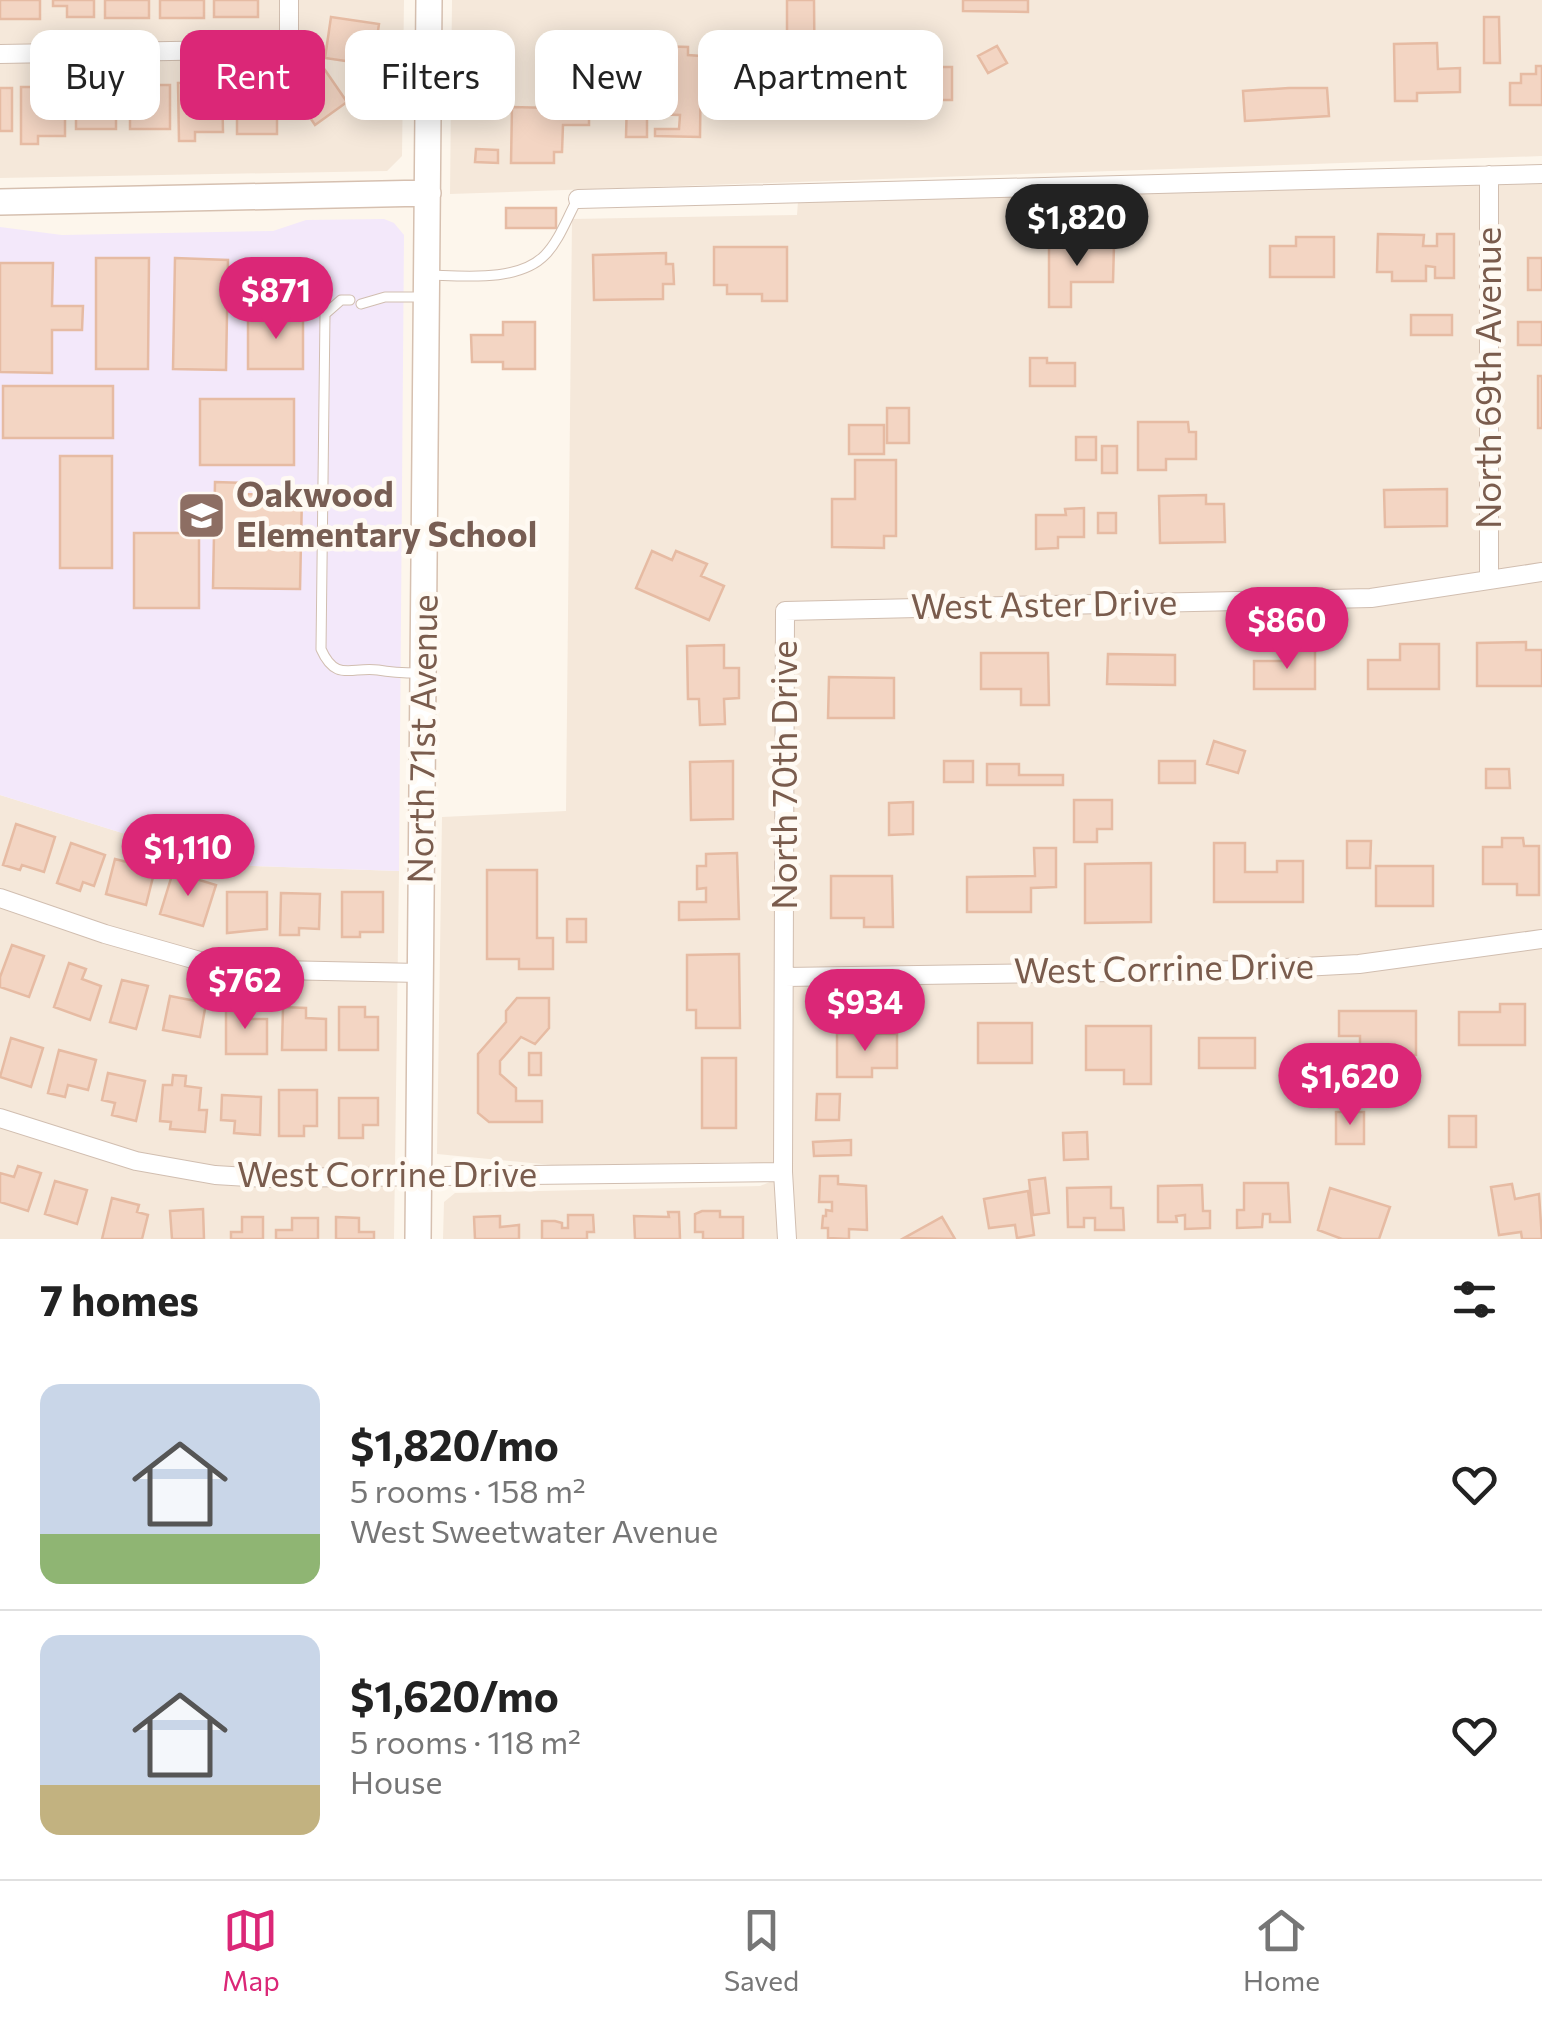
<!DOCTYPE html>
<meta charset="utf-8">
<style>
body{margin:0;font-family:Commissioner,sans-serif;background:#f2f2f2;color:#222;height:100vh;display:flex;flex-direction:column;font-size:38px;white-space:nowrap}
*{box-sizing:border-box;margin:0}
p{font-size:32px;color:#767676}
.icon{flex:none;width:55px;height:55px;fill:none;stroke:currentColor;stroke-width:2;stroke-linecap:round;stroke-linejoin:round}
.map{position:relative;height:1239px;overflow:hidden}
.drawer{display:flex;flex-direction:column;background:#fff;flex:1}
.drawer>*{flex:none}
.top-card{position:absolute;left:30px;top:30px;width:1000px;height:90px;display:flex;gap:20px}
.price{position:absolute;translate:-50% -85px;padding:0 22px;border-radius:35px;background:#db2777;color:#fff;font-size:32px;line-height:65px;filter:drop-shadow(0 2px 5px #0008)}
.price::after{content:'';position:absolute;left:50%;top:60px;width:30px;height:22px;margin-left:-15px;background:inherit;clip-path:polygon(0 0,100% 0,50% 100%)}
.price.selected{background:#222;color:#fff}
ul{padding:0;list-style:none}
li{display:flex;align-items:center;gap:30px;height:250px;padding:0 40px}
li+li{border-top:2px solid #e0e0e0}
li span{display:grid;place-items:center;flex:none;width:280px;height:200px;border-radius:20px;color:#555}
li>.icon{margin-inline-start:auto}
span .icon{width:120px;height:120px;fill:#fffc;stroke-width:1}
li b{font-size:42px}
h2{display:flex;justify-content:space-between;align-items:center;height:120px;padding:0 40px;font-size:42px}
.pill{padding:0 35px;border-radius:20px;background:#fff;box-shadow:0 5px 25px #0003;font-size:35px;line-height:90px}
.pill.selected{background:#db2777;color:#fff}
.tab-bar{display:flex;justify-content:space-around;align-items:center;height:140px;border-top:2px solid #e0e0e0;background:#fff;font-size:28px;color:#767676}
.tab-bar a{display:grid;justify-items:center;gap:5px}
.tab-bar .selected{color:#db2777}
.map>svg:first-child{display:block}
.residential{fill:#f5e8da}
.education{fill:#f3e8fa}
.building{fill:#f3d5c3;stroke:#e6bba3;stroke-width:2.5}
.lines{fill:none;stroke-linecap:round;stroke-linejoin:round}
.lane-casing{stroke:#d1beb0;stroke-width:11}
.street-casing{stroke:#d1beb0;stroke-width:20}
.secondary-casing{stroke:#d6c0b0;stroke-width:28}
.lane{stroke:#fff;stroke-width:9}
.street{stroke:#fff;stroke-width:18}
.secondary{stroke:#fff;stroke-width:25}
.labels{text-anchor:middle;stroke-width:9;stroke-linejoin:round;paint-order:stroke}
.street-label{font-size:35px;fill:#7a5c4d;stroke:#fffaf3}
.education-label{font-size:35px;font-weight:bold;fill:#785e54;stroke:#fffaf3;text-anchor:start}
</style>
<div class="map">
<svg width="1542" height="1239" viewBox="0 0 1542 1239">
<rect width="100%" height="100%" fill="#fdf6ec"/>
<!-- residential -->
<path class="residential" d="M 0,0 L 404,0 L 402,156 L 387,171 L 0,178 Z
M 452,0 L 1542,0 L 1542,156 L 450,194 Z
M 1542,183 L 1542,1239 L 443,1239 L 444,1202 L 455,1193 L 760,1186 L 791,1173 L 748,1162 L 562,1166 L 437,1154 L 442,817 L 566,811 L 572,219 L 797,215 L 798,201 Z
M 0,795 L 225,865 L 399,871 L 394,1239 L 0,1239 Z"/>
<!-- education -->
<path class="education" d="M 384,219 L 394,223 L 404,235 L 399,871 L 225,865 L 0,795 L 0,227 L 62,235 L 273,231 L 306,220 Z"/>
<!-- building -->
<path class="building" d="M 0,0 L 40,0 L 40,19 L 0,19 Z
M 53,0 L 94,0 L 94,17 L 67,17 L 67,6 L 53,6 Z
M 105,0 L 149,0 L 149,18 L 105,18 Z
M 160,0 L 204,0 L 204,18 L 160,18 Z
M 214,0 L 258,0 L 258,17 L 214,17 Z
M 787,0 L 814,0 L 815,114 L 736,114 L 736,57 L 787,56 Z
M 963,0 L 1028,0 L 1028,12 L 963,11 Z
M 331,17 L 379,24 L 373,65 L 325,58 Z
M 1484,17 L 1499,17 L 1500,63 L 1484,63 Z
M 1437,43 L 1438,69 L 1460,68 L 1460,92 L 1417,93 L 1417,101 L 1395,101 L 1394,44 Z
M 657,46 L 688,47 L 688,55 L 701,56 L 700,137 L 655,136 L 655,129 L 679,129 L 680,115 L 647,114 L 647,137 L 626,137 L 628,61 L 657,62 Z
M 997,46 L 1007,63 L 988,73 L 978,56 Z
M 1536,66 L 1542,66 L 1542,105 L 1510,105 L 1510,83 L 1521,83 L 1521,74 L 1536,74 Z
M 915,67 L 952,67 L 952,100 L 915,100 Z
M 325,70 L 347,102 L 315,125 L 293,92 Z
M 222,82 L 223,132 L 195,132 L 195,141 L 179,141 L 178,83 Z
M 130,85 L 170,85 L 170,129 L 130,129 Z
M 21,87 L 65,87 L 65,136 L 38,136 L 38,144 L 21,144 Z
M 0,88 L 12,88 L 12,131 L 0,131 Z
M 1289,88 L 1327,88 L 1329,116 L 1245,121 L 1243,91 Z
M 237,89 L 277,89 L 277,134 L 237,134 Z
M 553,89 L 589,90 L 589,125 L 563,125 L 562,152 L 554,152 L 554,163 L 511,163 L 512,107 L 553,108 Z
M 76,90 L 116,90 L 116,129 L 76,129 Z
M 476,149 L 498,150 L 498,163 L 475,162 Z
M 506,208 L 556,208 L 556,228 L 506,228 Z
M 1378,234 L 1424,235 L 1423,246 L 1437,246 L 1437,234 L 1454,234 L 1454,278 L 1435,278 L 1435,267 L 1426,266 L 1426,281 L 1392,281 L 1392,272 L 1377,272 Z
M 1296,237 L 1334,237 L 1334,277 L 1270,277 L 1270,246 L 1296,246 Z
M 1049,245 L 1114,245 L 1113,282 L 1071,282 L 1071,307 L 1049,307 Z
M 714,247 L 787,247 L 787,301 L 762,301 L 762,294 L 727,294 L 727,285 L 714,285 Z
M 666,253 L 666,264 L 673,264 L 674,284 L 663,284 L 663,299 L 594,300 L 593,255 Z
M 96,258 L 149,258 L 148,369 L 96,369 Z
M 175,258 L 228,260 L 226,370 L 173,369 Z
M 1528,258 L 1542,258 L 1542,290 L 1528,290 Z
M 0,263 L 53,263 L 52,306 L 83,306 L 82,330 L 52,330 L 52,373 L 0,372 Z
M 248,315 L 303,315 L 303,369 L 248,369 Z
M 1411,315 L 1452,315 L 1452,335 L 1411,335 Z
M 503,322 L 535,322 L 535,369 L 503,369 L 503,362 L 472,362 L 471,335 L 503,335 Z
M 1518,322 L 1542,322 L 1542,345 L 1518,345 Z
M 1030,358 L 1047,358 L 1047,363 L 1075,363 L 1075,386 L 1030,386 Z
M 1538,376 L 1542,376 L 1542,428 L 1538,428 Z
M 3,386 L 113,386 L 113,438 L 3,438 Z
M 200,399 L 294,399 L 294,465 L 200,465 Z
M 887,408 L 909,408 L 909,443 L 887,443 Z
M 1138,422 L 1188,422 L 1189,432 L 1196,432 L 1196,459 L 1166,459 L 1166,470 L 1138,470 Z
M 849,425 L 884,425 L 884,454 L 849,454 Z
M 1076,437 L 1096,437 L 1096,460 L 1076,460 Z
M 1102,446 L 1117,446 L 1117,473 L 1102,473 Z
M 60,456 L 112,456 L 112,568 L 60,568 Z
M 855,460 L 896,460 L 896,536 L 884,536 L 884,548 L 832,547 L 832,499 L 855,499 Z
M 215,482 L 246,483 L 245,494 L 302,495 L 300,589 L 213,588 Z
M 1447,489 L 1447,526 L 1385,527 L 1384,490 Z
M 1206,495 L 1206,504 L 1224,504 L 1225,542 L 1160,543 L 1159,496 Z
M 1084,508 L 1084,537 L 1058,537 L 1058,548 L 1036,549 L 1036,515 L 1066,515 L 1065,509 Z
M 1098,513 L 1116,513 L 1116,533 L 1098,533 Z
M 134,533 L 199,533 L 199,608 L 134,608 Z
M 652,551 L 672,560 L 676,551 L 707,564 L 701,576 L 724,586 L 709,620 L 636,588 Z
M 1526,642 L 1526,650 L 1542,650 L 1542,686 L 1477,686 L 1477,643 Z
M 1400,644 L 1439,644 L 1439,689 L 1368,689 L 1368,660 L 1400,660 Z
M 724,645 L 724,668 L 739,668 L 739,698 L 724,699 L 725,724 L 700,725 L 699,699 L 688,699 L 687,646 Z
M 1289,649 L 1315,649 L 1315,689 L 1254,689 L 1254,661 L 1289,661 Z
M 981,653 L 1048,653 L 1049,705 L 1021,705 L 1021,689 L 981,689 Z
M 1108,654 L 1175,655 L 1175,685 L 1107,684 Z
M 829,677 L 894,678 L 894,718 L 828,718 Z
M 1214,741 L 1245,751 L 1238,773 L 1207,764 Z
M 733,761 L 733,819 L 691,820 L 690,762 Z
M 944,761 L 973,761 L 973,782 L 944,782 Z
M 1159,761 L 1195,761 L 1195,783 L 1159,783 Z
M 987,764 L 1019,764 L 1019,775 L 1063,775 L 1063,785 L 987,785 Z
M 1486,769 L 1509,769 L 1510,788 L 1486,788 Z
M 1074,800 L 1112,800 L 1112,829 L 1097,829 L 1097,842 L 1074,842 Z
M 913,802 L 913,834 L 889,835 L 889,803 Z
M 16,824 L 55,837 L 44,872 L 22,865 L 20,870 L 3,865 Z
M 1502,838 L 1523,838 L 1524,846 L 1539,846 L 1539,895 L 1517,895 L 1517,884 L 1483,884 L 1483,847 L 1502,847 Z
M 1347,841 L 1371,841 L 1370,868 L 1347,868 Z
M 71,843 L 105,855 L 94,886 L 83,882 L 80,891 L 57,883 Z
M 1214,843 L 1245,843 L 1245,872 L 1277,872 L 1277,861 L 1303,861 L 1303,902 L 1214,902 Z
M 1034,848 L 1056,848 L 1056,887 L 1031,888 L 1031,912 L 967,912 L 967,877 L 1035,876 Z
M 737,853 L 739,919 L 679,920 L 679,902 L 706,902 L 706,888 L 697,889 L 697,866 L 706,866 L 706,854 Z
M 115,859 L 155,869 L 146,905 L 106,894 Z
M 1151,863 L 1151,922 L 1085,923 L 1085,864 Z
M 1376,866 L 1433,866 L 1433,906 L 1376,906 Z
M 487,870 L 537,870 L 537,938 L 553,938 L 553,969 L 519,969 L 519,959 L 487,959 Z
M 173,872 L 216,885 L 203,926 L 160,914 Z
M 831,876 L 892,876 L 893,927 L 864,927 L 864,918 L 831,918 Z
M 227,892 L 267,892 L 267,929 L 227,933 Z
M 342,892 L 383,892 L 383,932 L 360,932 L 360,937 L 342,937 Z
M 281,893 L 320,894 L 319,929 L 299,928 L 299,935 L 280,935 Z
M 567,919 L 586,919 L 586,942 L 567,942 Z
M 12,945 L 44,956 L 29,997 L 0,987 L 0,977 Z
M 739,954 L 740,1028 L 696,1028 L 696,1010 L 687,1010 L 687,955 Z
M 69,963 L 86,969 L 82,979 L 101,986 L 90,1020 L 54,1007 Z
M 122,980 L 148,986 L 136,1029 L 110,1022 Z
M 170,996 L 206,1003 L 200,1037 L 163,1030 Z
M 517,998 L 549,998 L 549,1028 L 535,1044 L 521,1037 L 500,1061 L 500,1074 L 516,1088 L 516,1101 L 542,1101 L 542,1122 L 489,1122 L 478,1113 L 478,1054 L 506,1022 L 506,1011 Z
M 1500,1004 L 1525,1004 L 1525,1045 L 1459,1045 L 1459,1012 L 1500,1012 Z
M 226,1007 L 251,1007 L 251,1019 L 267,1019 L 267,1054 L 226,1054 Z
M 283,1007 L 306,1008 L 306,1018 L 326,1019 L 326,1050 L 282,1050 Z
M 339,1007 L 365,1007 L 365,1017 L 378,1017 L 378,1050 L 339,1050 Z
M 1339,1011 L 1416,1011 L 1416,1055 L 1392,1055 L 1392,1074 L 1360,1074 L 1360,1036 L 1339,1036 Z
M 978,1023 L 1032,1023 L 1032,1063 L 978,1063 Z
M 1086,1026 L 1151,1026 L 1151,1084 L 1124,1084 L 1124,1070 L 1086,1070 Z
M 837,1033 L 897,1034 L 897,1068 L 872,1068 L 872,1077 L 837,1077 Z
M 11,1038 L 43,1048 L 31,1087 L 0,1077 Z
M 1199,1038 L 1255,1038 L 1255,1068 L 1199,1068 Z
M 59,1050 L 96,1060 L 88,1090 L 68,1085 L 65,1097 L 48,1093 Z
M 529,1053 L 541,1053 L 541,1075 L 529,1075 Z
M 702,1058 L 736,1058 L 736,1128 L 702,1128 Z
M 1319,1070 L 1337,1070 L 1337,1107 L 1319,1107 Z
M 108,1073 L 145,1081 L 136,1121 L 112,1115 L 115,1103 L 102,1100 Z
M 173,1075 L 186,1076 L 185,1086 L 201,1088 L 199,1110 L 207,1110 L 205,1132 L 170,1129 L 171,1122 L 160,1121 L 163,1085 L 172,1085 Z
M 279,1090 L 317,1090 L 317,1126 L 304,1126 L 304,1136 L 279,1136 Z
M 817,1094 L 840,1094 L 839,1120 L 816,1120 Z
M 222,1095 L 261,1097 L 260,1135 L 234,1133 L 235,1121 L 221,1120 Z
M 339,1098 L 378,1098 L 378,1125 L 363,1125 L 363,1138 L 339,1138 Z
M 1336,1112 L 1364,1112 L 1364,1144 L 1336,1144 Z
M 1449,1116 L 1476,1116 L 1476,1147 L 1449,1147 Z
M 1087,1132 L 1088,1159 L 1064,1160 L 1063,1133 Z
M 851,1140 L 851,1155 L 814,1156 L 813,1142 Z
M 18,1166 L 41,1173 L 28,1211 L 0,1202 L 0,1173 L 14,1177 Z
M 820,1176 L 838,1176 L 838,1184 L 866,1186 L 867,1230 L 849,1229 L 849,1239 L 828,1238 L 828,1228 L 822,1228 L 823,1216 L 826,1216 L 826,1210 L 832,1211 L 832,1202 L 819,1202 Z
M 1045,1178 L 1049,1213 L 1033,1215 L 1029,1180 Z
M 55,1181 L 87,1190 L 77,1224 L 45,1214 Z
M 1244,1183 L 1288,1183 L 1290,1222 L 1270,1222 L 1270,1214 L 1263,1214 L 1262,1227 L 1237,1228 L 1237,1210 L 1244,1210 Z
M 1512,1184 L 1515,1199 L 1539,1194 L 1542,1239 L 1522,1239 L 1521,1232 L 1499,1235 L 1491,1187 Z
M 1202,1185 L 1203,1211 L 1210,1211 L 1210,1228 L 1185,1229 L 1185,1215 L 1176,1216 L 1177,1222 L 1158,1222 L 1158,1186 Z
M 1111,1187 L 1111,1208 L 1123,1208 L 1124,1230 L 1095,1230 L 1095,1218 L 1084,1218 L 1084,1227 L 1068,1227 L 1067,1188 Z
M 1330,1188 L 1390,1207 L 1379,1239 L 1342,1239 L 1318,1230 Z
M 1028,1191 L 1034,1235 L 1017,1238 L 1015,1225 L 989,1228 L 984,1199 Z
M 112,1198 L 139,1205 L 137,1212 L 148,1215 L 142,1239 L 102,1239 Z
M 203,1209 L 204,1239 L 172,1239 L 170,1211 Z
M 702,1211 L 720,1211 L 720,1217 L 743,1217 L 743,1239 L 703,1239 L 703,1232 L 695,1232 L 695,1214 Z
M 668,1212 L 679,1212 L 680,1239 L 635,1239 L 634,1216 L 669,1217 Z
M 568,1215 L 593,1215 L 594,1232 L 587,1232 L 587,1239 L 542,1239 L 542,1221 L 555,1221 L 562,1223 L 562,1228 L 568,1228 Z
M 500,1216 L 500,1227 L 519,1225 L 519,1239 L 475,1239 L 474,1217 Z
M 242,1217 L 263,1217 L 263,1239 L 231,1239 L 231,1232 L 242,1232 Z
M 336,1217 L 359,1218 L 359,1232 L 374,1232 L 374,1239 L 336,1239 Z
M 942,1217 L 955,1239 L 904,1238 Z
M 292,1218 L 318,1218 L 318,1239 L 276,1239 L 276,1230 L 292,1230 Z"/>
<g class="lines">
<defs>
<path id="lane" d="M 430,275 C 465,276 519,282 545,255 C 559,241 567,218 577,200
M 350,300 L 341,300 L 325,314 L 321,649 C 336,683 352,666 378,670 C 393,673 406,673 420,673
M 361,304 L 385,297 L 422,297"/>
<path id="street" d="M 0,54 L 289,49 L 289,0
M 1489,175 L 1489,580
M 578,199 L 1542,174
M 0,898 L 105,934 L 228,969 L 420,973
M 785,977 L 1249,970 L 1359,964 L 1542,939
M 0,1118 L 136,1161 L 215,1175 L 266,1178 L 783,1172
M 787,1239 L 783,1172 L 785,611 L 1371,598 L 1542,572"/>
<path id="secondary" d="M 0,202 L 428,193
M 418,1239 L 429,0"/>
</defs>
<!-- lane casing -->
<use href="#lane" class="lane-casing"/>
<!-- street casing -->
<use href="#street" class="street-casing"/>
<!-- secondary casing -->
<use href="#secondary" class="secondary-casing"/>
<!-- lane -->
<use href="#lane" class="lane"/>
<!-- street -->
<use href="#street" class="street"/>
<!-- secondary -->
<use href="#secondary" class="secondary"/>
</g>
<!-- icons -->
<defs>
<symbol id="school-square" viewBox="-11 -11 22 22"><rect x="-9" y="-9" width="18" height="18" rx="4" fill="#8d6e63" stroke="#fffaf3"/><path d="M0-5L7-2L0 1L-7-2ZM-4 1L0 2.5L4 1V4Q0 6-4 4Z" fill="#fff"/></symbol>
</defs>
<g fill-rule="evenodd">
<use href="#school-square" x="174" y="488" width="55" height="55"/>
</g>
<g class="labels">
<!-- street labels -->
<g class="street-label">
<text transform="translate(1489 378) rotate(-90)" y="12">North 69th Avenue</text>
<text transform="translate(1044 605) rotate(-1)" y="12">West Aster Drive</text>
<text transform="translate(423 739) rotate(-89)" y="12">North 71st Avenue</text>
<text transform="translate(785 775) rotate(-90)" y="12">North 70th Drive</text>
<text transform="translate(1164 969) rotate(-1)" y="12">West Corrine Drive</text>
<text x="387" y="1187">West Corrine Drive</text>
</g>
<!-- education labels -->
<g class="education-label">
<text x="236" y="507">Oakwood<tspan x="236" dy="40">Elementary School</tspan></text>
</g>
</g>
</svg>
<b class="price selected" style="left:1077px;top:269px">$1,820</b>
<b class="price" style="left:276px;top:342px">$871</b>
<b class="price" style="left:1287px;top:672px">$860</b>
<b class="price" style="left:188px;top:899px">$1,110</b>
<b class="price" style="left:245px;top:1032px">$762</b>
<b class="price" style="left:865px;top:1054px">$934</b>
<b class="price" style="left:1350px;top:1128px">$1,620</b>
<div class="top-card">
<a class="pill">Buy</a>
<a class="pill selected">Rent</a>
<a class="pill">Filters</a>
<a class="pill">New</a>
<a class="pill">Apartment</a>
</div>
</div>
<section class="drawer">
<h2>7 homes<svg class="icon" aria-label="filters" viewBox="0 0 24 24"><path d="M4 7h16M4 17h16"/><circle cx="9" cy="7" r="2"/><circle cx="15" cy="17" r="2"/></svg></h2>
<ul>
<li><span style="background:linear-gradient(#c9d6e8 75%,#8fb573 0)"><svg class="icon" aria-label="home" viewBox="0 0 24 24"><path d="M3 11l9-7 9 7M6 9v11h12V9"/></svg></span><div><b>$1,820/mo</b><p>5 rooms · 158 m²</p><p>West Sweetwater Avenue</p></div><svg class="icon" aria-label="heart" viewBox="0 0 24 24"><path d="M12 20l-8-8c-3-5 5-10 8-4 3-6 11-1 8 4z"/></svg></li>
<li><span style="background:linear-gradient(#c9d6e8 75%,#c2b280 0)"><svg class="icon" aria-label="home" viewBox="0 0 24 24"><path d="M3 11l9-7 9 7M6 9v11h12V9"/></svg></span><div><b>$1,620/mo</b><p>5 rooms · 118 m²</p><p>House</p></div><svg class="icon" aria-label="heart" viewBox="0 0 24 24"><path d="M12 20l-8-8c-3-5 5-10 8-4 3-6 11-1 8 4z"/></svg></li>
</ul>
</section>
<nav class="tab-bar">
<a class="selected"><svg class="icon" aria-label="map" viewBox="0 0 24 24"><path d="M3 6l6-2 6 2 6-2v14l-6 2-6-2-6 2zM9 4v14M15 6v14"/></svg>Map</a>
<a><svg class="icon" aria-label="saved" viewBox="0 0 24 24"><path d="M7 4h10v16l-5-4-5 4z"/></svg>Saved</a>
<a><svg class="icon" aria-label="home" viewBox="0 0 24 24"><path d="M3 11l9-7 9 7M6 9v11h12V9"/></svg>Home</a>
</nav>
